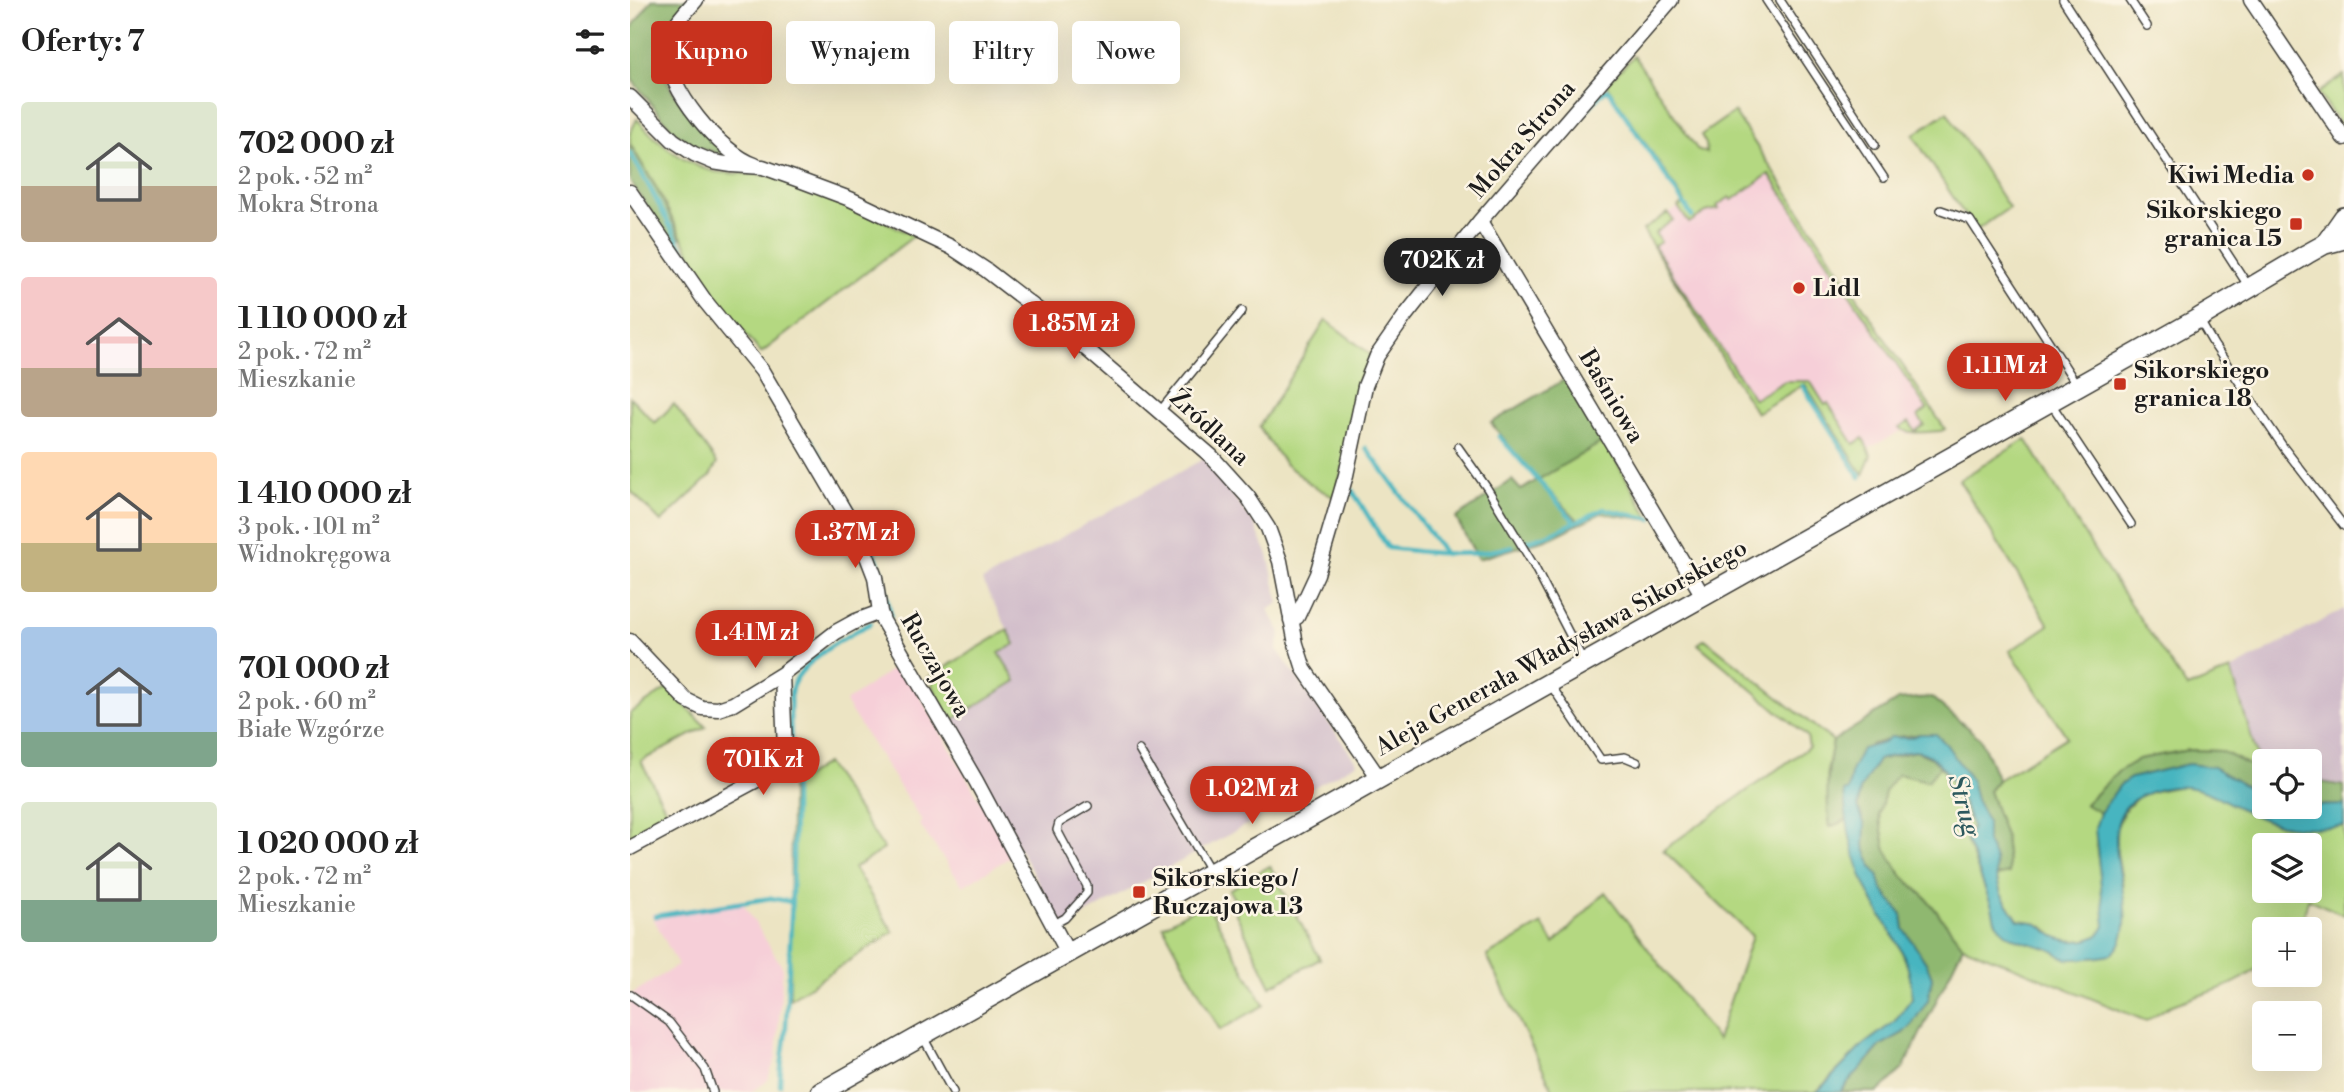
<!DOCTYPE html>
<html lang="pl">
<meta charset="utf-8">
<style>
body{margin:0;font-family:"Libre Bodoni",serif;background:#f6f6f6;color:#222;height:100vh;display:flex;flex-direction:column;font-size:26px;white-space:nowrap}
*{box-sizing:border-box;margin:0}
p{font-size:23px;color:#767676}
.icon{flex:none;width:38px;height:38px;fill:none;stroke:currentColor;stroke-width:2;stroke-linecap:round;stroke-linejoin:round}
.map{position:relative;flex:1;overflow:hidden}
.side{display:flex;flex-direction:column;background:#fff;width:630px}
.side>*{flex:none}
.guide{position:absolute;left:21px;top:21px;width:665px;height:63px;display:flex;gap:14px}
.fabs{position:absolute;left:1622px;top:749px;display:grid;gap:14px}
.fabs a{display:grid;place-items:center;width:70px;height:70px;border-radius:7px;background:#fff;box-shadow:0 7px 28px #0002;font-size:35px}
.price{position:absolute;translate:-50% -60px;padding:0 16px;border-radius:24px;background:#c8321e;color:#fff;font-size:23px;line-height:46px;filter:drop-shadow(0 2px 4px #0008)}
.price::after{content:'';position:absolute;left:50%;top:42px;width:21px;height:16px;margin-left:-10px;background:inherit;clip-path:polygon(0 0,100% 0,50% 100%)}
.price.selected{background:#222;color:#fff}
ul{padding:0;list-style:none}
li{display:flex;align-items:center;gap:21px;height:175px;padding:0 21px}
li span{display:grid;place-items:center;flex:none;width:196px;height:140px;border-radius:7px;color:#555}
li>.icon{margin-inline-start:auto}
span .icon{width:84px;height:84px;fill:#fffc;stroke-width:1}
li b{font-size:30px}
h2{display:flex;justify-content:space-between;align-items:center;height:84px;padding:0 21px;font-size:30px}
.pill{padding:0 24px;border-radius:7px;background:#fff;box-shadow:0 7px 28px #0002;font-size:24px;line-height:63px}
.pill.selected{background:#c8321e;color:#fff}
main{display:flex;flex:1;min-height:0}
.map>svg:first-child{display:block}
.built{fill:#f6cfd8}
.industrial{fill:#d1bdca}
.green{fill:#b4d881;stroke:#687a4e;stroke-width:2;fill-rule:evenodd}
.forest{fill:#8fb86f;stroke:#566a46;stroke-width:2}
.water{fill:#47b5c0;stroke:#32686e;stroke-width:2}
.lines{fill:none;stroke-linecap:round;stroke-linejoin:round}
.stream{stroke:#47b5c0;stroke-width:4.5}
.lane-casing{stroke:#3b3a35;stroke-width:10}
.street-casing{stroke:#3b3a35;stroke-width:17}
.secondary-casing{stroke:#3b3a35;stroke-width:22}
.lane{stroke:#fff;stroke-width:7}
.street{stroke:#fff;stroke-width:14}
.secondary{stroke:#fff;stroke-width:19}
.poi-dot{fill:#c8321e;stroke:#fcf5e5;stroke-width:2.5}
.labels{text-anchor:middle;stroke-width:5;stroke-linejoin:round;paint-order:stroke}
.street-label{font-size:24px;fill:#1c1c1c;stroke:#fcf5e5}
.poi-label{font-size:24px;font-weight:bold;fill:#1c1c1c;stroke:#fcf5e5;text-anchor:start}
.water-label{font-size:26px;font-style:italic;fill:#2d595e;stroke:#fcf5e5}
</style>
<main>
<section class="side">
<h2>Oferty: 7<svg class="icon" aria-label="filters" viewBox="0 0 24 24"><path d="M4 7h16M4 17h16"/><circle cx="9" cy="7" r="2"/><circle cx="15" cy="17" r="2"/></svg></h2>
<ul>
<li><span style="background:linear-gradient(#dfe7d0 60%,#b9a48a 0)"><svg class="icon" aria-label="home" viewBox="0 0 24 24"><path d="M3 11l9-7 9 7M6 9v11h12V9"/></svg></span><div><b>702 000 zł</b><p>2 pok. · 52 m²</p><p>Mokra Strona</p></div></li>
<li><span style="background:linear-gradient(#f6c9c9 65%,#b9a48a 0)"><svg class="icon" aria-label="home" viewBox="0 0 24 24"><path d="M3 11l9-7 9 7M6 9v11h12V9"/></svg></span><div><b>1 110 000 zł</b><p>2 pok. · 72 m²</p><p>Mieszkanie</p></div></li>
<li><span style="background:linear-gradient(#ffd9b3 65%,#c2b280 0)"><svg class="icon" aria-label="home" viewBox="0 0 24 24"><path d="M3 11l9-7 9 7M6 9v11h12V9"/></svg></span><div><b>1 410 000 zł</b><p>3 pok. · 101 m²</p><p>Widnokręgowa</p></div></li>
<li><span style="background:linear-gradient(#a9c7e8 75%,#7fa58c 0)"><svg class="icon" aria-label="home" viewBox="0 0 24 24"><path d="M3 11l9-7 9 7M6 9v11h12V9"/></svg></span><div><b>701 000 zł</b><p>2 pok. · 60 m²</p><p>Białe Wzgórze</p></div></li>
<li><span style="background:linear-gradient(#dfe7d0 70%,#7fa58c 0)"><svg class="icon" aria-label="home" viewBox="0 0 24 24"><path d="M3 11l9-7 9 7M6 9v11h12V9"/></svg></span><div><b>1 020 000 zł</b><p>2 pok. · 72 m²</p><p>Mieszkanie</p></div></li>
</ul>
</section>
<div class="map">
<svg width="1714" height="1092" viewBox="0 0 1714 1092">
<rect width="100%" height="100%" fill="#fcf5e5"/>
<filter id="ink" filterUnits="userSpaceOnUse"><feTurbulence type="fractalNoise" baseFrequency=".0143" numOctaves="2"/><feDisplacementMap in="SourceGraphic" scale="14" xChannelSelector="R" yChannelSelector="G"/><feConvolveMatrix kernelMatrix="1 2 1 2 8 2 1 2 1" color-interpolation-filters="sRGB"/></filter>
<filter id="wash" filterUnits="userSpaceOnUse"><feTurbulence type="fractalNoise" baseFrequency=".00686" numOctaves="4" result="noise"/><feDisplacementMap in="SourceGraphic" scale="28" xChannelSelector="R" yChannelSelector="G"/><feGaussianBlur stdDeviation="1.57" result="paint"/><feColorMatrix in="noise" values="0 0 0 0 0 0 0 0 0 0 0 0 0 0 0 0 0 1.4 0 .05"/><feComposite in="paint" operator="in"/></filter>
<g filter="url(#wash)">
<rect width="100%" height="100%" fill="#ece4c3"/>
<!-- built -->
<path class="built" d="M 1132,155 L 1315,429 L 1311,431 L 1276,434 L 1271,431 L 1238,449 L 1241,455 L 1233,475 L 1175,384 L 1126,413 L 1013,230 Z
M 271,663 L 382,856 L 333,886 L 291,827 L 289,824 L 292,821 L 215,702 Z
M 111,900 L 153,968 L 146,1058 L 137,1081 L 121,1092 L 0,1092 L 0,995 L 48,965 L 21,914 Z"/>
<!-- industrial -->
<path class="industrial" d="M 575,458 L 624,524 L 638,555 L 649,603 L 638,610 L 651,632 L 647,649 L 727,763 L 433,927 L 319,722 L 386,681 L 369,653 L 385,643 L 352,581 Z
M 1714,609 L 1714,786 L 1680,780 L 1680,761 L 1634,761 L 1634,772 L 1632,772 L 1601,670 Z"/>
<!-- green -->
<path class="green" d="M 1004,56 L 1067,149 L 1077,153 L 1076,144 L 1071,135 L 1104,112 L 1315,429 L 1311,431 C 1296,432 1279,435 1269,428 L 1279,422 L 1285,431 L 1294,425 L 1288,416 L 1297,409 L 1139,174 L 1102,200 L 1100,197 L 1087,206 L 1089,209 L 1076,212 L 1059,223 L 1048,207 L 1055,202 L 976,84 Z
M 1714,75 L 1714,131 L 1688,93 Z
M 1317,112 L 1379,208 L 1345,231 L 1283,135 Z
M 7,119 C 27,142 56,166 86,172 C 106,175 126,172 145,177 C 194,190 239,214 284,236 L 131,353 L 80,292 L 27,189 L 0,144 L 0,133 Z
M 1038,213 L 1043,220 L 1025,233 L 1031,242 L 1024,246 L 1124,399 L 1155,381 L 1180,381 L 1195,405 L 1198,403 L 1224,444 L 1233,438 L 1241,455 L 1233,475 L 1175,384 L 1126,413 L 1013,230 Z
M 696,320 L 741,355 L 705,498 L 682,485 L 654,463 L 629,427 Z
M 0,397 L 25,423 L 44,404 L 87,463 L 80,476 L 31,522 L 0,490 Z
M 1396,439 L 1469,558 L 1557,688 L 1601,670 L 1632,772 L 1591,751 L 1559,750 L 1535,754 L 1509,759 L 1489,771 L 1456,803 L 1470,813 C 1456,852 1485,902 1473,932 C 1462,943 1436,943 1424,936 C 1420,934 1419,930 1415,928 C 1407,922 1397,921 1388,920 L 1371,894 L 1366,876 L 1379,873 L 1375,836 L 1359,791 L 1368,780 L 1437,737 L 1380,651 L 1419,625 L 1329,480 Z
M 974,441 L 1021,520 L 971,513 L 951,523 L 907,480 Z
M 378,630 L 385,644 L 369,653 L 386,681 L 319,722 L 299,677 Z
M 1075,639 L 1203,741 L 1197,771 L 1200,827 L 1219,819 C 1223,850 1230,876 1244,903 C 1263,940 1281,953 1282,998 L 1264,1022 L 1233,1045 L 1186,1092 L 924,1092 L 857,956 L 912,924 L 924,944 L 975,892 L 1087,1040 L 1122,936 L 1033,850 L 1179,747 L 1177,736 L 1068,644 Z
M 38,688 L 76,727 L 11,761 L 41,820 L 0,841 L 0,713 Z
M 196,763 L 254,849 L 224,868 L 263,932 L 160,999 L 161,787 Z
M 1310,766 C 1326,784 1334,805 1342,827 L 1336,840 L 1362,906 L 1366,923 L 1403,944 L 1420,949 L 1438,959 L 1469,957 L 1493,886 L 1485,842 L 1486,829 L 1494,811 L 1509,796 L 1525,791 L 1557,785 L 1581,793 L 1635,820 L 1654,826 L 1677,828 L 1714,826 L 1714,915 L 1678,899 L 1672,924 L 1668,929 L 1634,929 L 1634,962 C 1609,988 1571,993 1540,1006 C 1532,1010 1524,1016 1516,1021 L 1333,946 L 1297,899 L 1271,875 L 1255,848 L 1249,814 L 1255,789 L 1268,774 L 1298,781 ZM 1634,845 L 1680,845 L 1680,891 L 1634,891 Z
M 640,866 L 690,959 L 641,986 L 606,914 L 605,901 L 599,890 Z
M 576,902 L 634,1005 L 590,1030 L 533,926 Z"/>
<!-- forest -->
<path class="forest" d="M 22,0 L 58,0 C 50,12 36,27 32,41 C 19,84 76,129 102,157 L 69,148 L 44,132 L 2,80 L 0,30 Z
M 0,144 L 27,189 L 51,238 L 41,241 L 0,181 Z
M 937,378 L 974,441 L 908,480 L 951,523 L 923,537 L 848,559 L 826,518 L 882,480 L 891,490 L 907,480 L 861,423 Z
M 1301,697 L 1351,739 L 1368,780 L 1359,791 L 1375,836 L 1379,873 L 1366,876 L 1365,859 L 1357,842 L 1357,821 L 1346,800 L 1341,780 L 1290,734 C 1280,737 1274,735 1266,737 C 1257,739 1250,743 1242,744 L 1222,769 L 1218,791 L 1215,791 L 1219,819 L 1200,827 C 1195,797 1197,771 1203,741 L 1268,700 Z
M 1559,750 L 1591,751 L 1634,772 L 1634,797 L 1583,767 L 1558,764 L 1501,778 L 1490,785 L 1470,813 L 1455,804 L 1489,771 L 1509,759 Z
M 1286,751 L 1302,758 L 1310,766 L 1298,781 L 1268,774 L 1256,789 L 1249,814 L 1255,848 L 1271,875 L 1297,899 L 1333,946 L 1273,1069 L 1248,1092 L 1211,1092 L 1229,1068 L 1238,1061 L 1251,1045 L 1273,1033 L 1298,1000 L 1302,977 L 1296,963 L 1274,929 L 1272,915 L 1252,889 L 1248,875 L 1242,867 L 1234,846 L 1235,826 L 1228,807 L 1230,789 L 1248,760 Z
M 1680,780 L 1714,786 L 1714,805 L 1680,805 Z"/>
<!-- water -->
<path class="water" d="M 1290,734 L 1306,734 L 1316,744 L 1341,780 L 1346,800 L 1357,821 L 1357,842 L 1365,859 L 1366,876 L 1371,894 L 1388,920 C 1393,921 1400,921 1405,923 C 1413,926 1417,932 1424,936 C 1440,944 1468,943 1475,926 L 1465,828 L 1470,813 L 1490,785 L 1501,778 L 1558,764 L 1583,767 L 1634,797 L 1634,807 L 1714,805 L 1714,826 C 1688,829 1660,829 1635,820 C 1588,802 1566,771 1511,796 C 1456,821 1512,901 1490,944 C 1488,948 1483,953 1479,955 C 1475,957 1442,960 1437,959 C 1431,957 1425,951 1419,949 C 1400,942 1380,942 1367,924 C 1363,919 1364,911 1361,904 C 1352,883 1346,861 1336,840 L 1342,827 C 1334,803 1315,753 1285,751 C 1273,751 1259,757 1248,760 L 1230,790 L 1228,807 L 1235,826 L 1234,846 L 1242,867 L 1248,875 L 1252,889 L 1272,915 L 1274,929 L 1296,963 L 1302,977 L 1298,1000 L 1282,1024 L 1273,1033 L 1251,1045 L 1210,1092 L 1187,1092 L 1233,1045 L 1264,1022 L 1282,998 C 1281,954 1264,940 1245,905 C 1226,870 1216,830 1214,791 L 1218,791 L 1222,769 L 1232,749 L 1253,743 L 1260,737 L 1279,738 Z"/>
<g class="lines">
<!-- stream -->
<path class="stream" d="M 943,125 L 975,90 L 979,91 L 1062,216
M 0,153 C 30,202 52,256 86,304
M 1173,386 L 1230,477
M 869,436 L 945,522
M 181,440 L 240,539 L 251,570 L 261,615
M 736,448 L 815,554
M 722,490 L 758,548 C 800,553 841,559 882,546
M 898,541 L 920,534 L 974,509 L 1022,519
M 25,916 L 141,898 L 162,902
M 150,1085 C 150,1065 155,1046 156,1026 C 160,950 164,873 164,797 C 164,775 156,700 163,685 C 175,658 216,637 241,623"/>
</g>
</g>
<g filter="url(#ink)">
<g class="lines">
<defs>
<path id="lane" d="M 1136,0 L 1254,178
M 1150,0 L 1245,145
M 1433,0 L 1619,287
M 1500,0 L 1517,26
M 1311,210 L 1340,220 L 1447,385
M 1569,319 L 1584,345 L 1654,448 L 1714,526
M 1420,402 L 1501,524
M 530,411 L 612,311
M 828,447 L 857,488 L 903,564 L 954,662
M 920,684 L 971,760 L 995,757 L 1007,762
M 509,750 L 581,872
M 424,924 L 435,918 L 457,893 L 457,886 L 427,830 L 429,823 L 458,806
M 1,995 L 39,1022 L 75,1069 L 83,1092
M 293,1037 L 323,1092"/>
<path id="street" d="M 66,0 C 53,15 38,29 37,50 C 35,87 91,154 125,165
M 1621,0 L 1714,138
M 0,97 L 43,140 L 64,154 L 83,162 L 102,165 L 133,167 L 172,181 L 220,199 L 321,247 L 356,270 L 438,333 L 581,456 L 618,497 L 638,528 L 650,561 L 666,644 L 674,669 L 749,778
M 0,192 L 75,301 L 132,371 L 230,538 L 245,577 L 250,612 L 253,621 L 346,781 L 438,953
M 850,221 L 1073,596
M 661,620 L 667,617 L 687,574 L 716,475 L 735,386 L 747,356 L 775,316 L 850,221 L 1041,0
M 0,641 L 56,700 L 72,708 L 88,709 L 103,704 L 152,674 L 206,632 L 226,621 L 250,612
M 0,848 L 151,767 L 155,751 L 152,674"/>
<path id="secondary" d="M 1695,244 L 1714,217
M 191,1092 L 1569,318 L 1677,254 L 1695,244 L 1714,239"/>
</defs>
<!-- lane casing -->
<use href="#lane" class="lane-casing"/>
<!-- street casing -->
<use href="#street" class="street-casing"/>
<!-- secondary casing -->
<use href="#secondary" class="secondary-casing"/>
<!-- lane -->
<use href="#lane" class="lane"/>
<!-- street -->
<use href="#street" class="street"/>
<!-- secondary -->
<use href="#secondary" class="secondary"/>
</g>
</g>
<!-- markers -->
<g class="poi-dot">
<circle cx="1678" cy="175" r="7"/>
<rect x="1659" y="217" width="14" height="14" rx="3.5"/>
<circle cx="1169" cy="288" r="7"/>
<rect x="1483" y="377" width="14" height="14" rx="3.5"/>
<rect x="502" y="885" width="14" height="14" rx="3.5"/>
</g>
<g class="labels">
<!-- street labels -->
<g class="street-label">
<text transform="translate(892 139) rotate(-49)" y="8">Mokra Strona</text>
<text transform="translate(982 396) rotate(59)" y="8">Baśniowa</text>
<text transform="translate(580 427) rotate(43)" y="8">Źródlana</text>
<text transform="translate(931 647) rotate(-29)" y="8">Aleja Generała Władysława Sikorskiego</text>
<text transform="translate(306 665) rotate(60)" y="8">Ruczajowa</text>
</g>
<!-- poi labels -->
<g class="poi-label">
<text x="1664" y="183" text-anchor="end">Kiwi Media</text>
<text x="1652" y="218" text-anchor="end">Sikorskiego<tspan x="1652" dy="28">granica 15</tspan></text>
<text x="1183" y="296">Lidl</text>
<text x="1504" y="378">Sikorskiego<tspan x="1504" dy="28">granica 18</tspan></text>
<text x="523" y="886">Sikorskiego /<tspan x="523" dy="28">Ruczajowa 13</tspan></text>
</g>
<!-- water labels -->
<g class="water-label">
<text transform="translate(1335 805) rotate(75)" y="9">Strug</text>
</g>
</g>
</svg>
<div class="fabs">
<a><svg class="icon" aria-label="locate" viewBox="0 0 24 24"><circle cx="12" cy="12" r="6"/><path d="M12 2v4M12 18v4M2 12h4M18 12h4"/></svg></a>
<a><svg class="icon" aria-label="layers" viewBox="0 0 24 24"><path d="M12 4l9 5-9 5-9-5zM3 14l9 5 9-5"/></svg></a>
<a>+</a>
<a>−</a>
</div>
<b class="price selected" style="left:812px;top:298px">702K zł</b>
<b class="price" style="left:444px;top:361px">1.85M zł</b>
<b class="price" style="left:1375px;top:403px">1.11M zł</b>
<b class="price" style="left:225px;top:570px">1.37M zł</b>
<b class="price" style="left:125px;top:670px">1.41M zł</b>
<b class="price" style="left:133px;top:797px">701K zł</b>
<b class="price" style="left:622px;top:826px">1.02M zł</b>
<div class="guide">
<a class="pill selected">Kupno</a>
<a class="pill">Wynajem</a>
<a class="pill">Filtry</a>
<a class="pill">Nowe</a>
</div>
</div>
</main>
